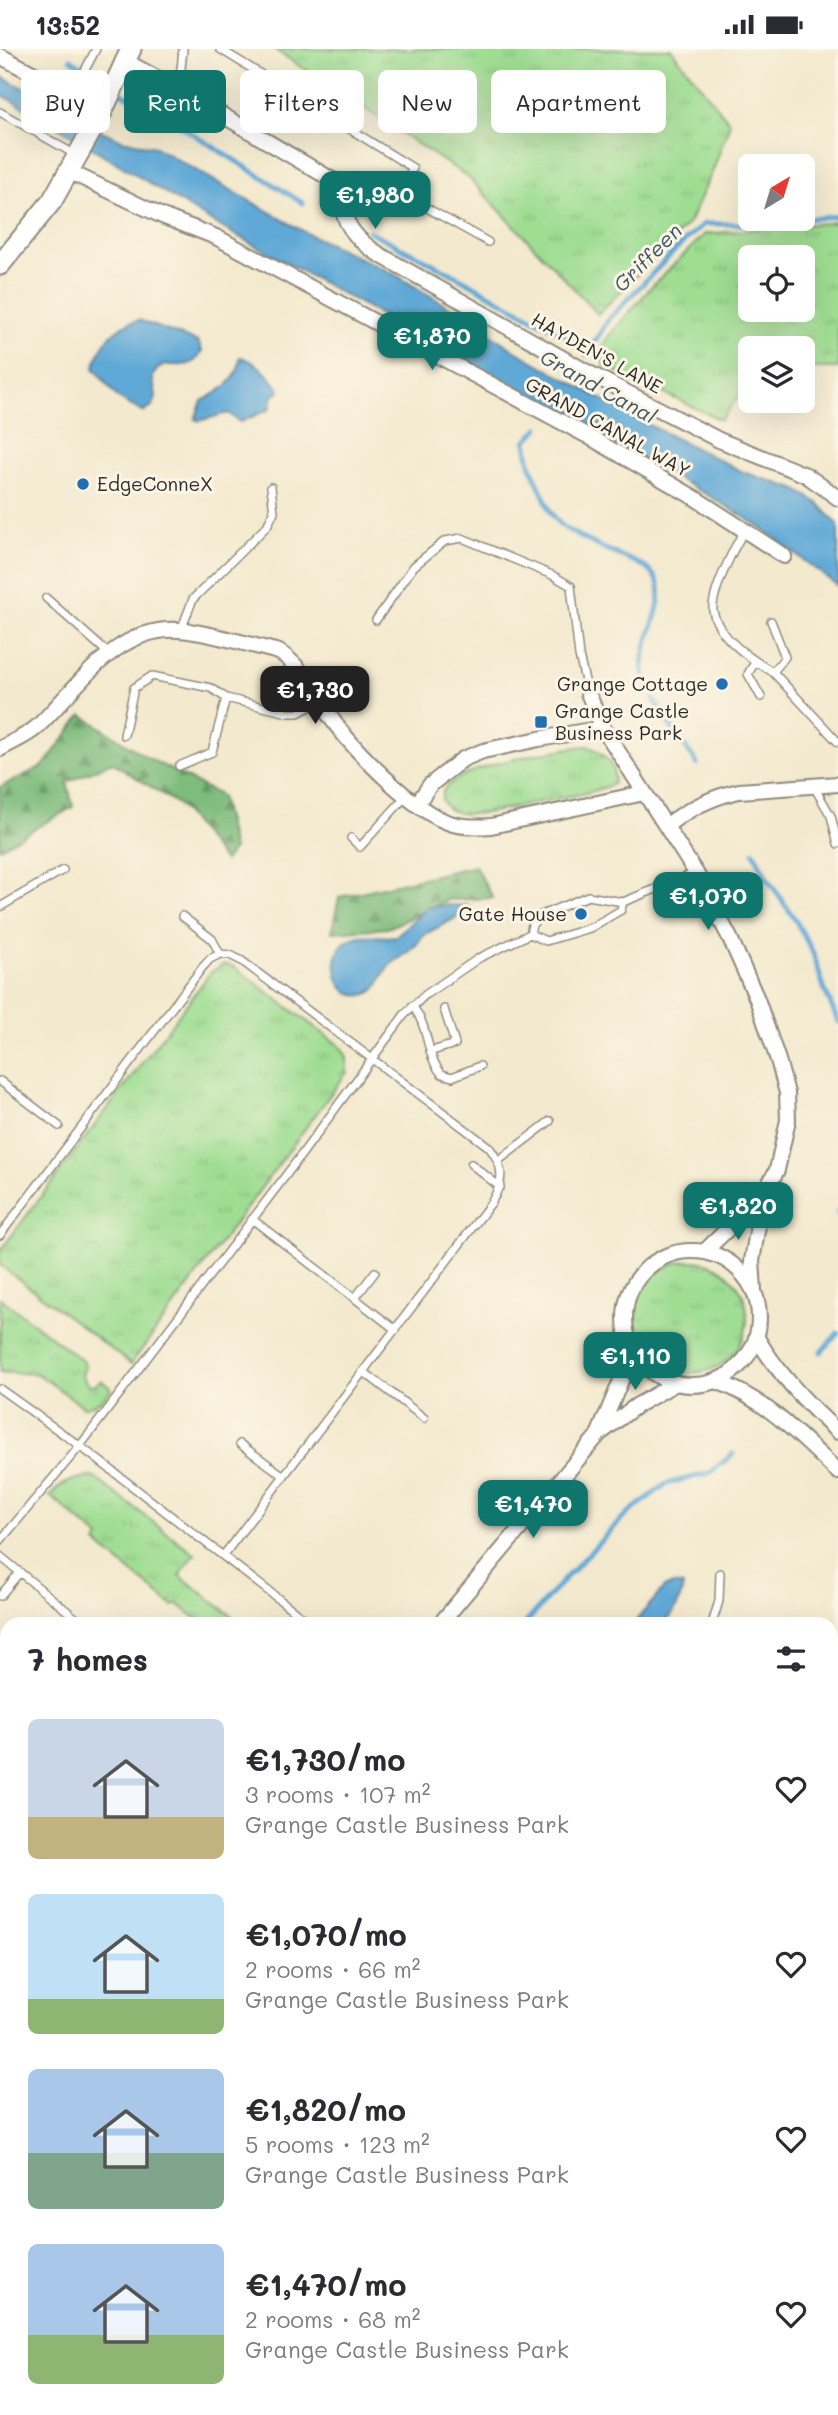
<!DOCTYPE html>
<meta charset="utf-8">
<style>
body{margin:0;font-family:Mali,sans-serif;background:#f2f2f3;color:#2b2b33;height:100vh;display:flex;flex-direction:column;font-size:26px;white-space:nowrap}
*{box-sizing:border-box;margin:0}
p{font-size:23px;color:#7c7c81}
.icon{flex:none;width:38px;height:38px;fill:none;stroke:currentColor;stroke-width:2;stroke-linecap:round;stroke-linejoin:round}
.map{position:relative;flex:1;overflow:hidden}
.panel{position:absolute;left:0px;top:1568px;width:838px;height:798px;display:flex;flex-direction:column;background:#fff;border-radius:21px 21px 0 0;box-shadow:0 7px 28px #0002}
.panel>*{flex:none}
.hud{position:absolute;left:21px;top:21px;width:796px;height:63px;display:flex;gap:14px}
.needle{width:46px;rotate:38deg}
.tools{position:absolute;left:738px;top:105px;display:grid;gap:14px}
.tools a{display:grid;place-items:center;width:77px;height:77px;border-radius:10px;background:#fff;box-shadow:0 7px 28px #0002;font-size:35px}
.price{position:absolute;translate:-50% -60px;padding:0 16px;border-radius:14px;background:#0f766e;color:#fff;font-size:23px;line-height:46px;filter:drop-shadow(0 2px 4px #0008)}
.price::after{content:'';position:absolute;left:50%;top:42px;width:21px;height:16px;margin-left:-10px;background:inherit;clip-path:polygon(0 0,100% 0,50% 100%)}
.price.active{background:#222;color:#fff}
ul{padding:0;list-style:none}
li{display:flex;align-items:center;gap:21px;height:175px;padding:0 28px}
li span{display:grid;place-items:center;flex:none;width:196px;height:140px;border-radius:10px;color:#555}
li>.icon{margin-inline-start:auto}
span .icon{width:84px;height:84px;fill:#fffc;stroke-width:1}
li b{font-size:30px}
h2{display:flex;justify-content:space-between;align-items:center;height:84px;padding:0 28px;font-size:30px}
.chip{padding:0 24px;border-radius:10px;background:#fff;box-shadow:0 7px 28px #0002;font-size:24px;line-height:63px}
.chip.active{background:#0f766e;color:#fff}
.status{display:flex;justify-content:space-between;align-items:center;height:49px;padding:0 35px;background:#fff;direction:ltr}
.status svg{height:19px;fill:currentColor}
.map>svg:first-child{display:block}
.grass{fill:url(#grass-tufts);stroke:#64845e;stroke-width:2;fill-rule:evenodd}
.forest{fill:url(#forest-firs);stroke:#547454;stroke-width:2}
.water{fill:#60a9d7;stroke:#466a81;stroke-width:2}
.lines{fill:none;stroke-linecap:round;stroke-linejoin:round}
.stream{stroke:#60a9d7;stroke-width:5}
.service-casing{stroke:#8f8a7c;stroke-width:10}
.minor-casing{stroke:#8f8a7c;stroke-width:18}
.secondary-casing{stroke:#8f8a7c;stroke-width:23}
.service{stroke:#fff;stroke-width:7}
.minor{stroke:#fff;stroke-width:14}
.secondary{stroke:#fff;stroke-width:19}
.poi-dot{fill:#1f6fb2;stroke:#fcf5e5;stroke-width:2.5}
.labels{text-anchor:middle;stroke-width:6;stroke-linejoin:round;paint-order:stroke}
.street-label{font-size:19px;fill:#2b2b2b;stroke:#fcf5e5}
.poi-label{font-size:19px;fill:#2b2b2b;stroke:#fcf5e5;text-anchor:start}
.water-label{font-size:21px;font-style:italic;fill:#3e5767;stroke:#fcf5e5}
</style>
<div class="status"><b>13:52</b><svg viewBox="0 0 49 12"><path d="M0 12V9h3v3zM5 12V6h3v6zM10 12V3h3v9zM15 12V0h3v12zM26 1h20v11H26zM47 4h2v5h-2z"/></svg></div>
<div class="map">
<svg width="838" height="2366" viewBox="0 0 838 2366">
<defs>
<pattern id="grass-tufts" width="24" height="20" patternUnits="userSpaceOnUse" patternTransform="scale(1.75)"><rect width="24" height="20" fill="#9edd92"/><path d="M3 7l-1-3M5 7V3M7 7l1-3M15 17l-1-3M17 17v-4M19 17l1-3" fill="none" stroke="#88be7e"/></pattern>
<pattern id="forest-firs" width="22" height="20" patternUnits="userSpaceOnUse" patternTransform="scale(1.75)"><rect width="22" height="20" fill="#7ebc7c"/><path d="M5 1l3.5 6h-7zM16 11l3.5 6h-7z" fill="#679966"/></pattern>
</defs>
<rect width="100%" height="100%" fill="#fcf5e5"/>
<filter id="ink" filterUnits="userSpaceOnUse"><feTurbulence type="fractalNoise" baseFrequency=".0143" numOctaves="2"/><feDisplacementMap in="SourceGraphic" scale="14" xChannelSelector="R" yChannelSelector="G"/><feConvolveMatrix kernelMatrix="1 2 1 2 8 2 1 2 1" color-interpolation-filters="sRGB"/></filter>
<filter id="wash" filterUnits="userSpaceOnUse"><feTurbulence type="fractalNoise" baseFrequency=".00686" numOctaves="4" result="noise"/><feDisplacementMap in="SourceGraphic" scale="28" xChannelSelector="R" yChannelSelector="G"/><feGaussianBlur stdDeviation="1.57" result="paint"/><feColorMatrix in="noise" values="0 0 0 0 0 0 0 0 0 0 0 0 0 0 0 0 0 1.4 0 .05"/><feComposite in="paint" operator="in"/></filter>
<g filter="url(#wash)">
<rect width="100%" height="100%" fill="#f3e9ce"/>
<!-- grass -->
<path class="grass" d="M 274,0 L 671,0 L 730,74 L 713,121 L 689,174 L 598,265 L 469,129 Z
M 838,173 L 838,319 L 803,319 L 803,299 L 751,299 L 751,330 L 721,371 L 605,317 L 599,304 L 608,288 L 652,237 L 705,185 ZM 751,208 L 803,208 L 803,261 L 751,261 Z
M 587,697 C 603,703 618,717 613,735 C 591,745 564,748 540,753 C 518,757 494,765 471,765 C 461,765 448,764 443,753 C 427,720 566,699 587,697 Z
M 224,915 L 234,918 L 340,997 L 347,1008 L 347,1023 L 131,1315 L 0,1216 L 0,1202 L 211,923 Z
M635 1268a56 56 0 1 1 112 0a56 56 0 1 1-112 0Z
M 0,1249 L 84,1313 L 85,1318 L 82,1326 L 86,1333 L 93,1337 L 101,1331 L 112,1340 C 104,1350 97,1356 84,1358 L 38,1325 L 0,1323 Z
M 90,1428 L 95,1429 L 195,1505 L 179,1526 L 242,1575 L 203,1575 L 178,1555 L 173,1557 L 96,1494 L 100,1489 L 50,1447 C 60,1435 73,1429 90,1428 Z
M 7,1609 L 7,1661 L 0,1655 L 0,1617 Z
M 7,1932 L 7,2020 L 0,2028 L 0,1940 Z"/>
<!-- forest -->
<path class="forest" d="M 82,666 L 148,709 L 221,747 L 233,801 L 224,812 L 179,756 L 112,713 L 67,733 L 73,758 L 0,799 L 0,738 L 43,717 Z
M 475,817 L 493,849 L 448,851 L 388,879 L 332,883 L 339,848 Z"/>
<!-- water -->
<path class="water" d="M 0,27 L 47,51 L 62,63 L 95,79 L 122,91 L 155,98 L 310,186 L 392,224 L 456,262 L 517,303 L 641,372 L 743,423 L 795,440 L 818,454 L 838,476 L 838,537 L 757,476 L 706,445 L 214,174 L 50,73 L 0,45 Z
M 139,271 L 198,293 L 202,302 C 188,330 165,304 154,325 C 150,332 156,340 156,347 C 156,351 153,355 152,358 L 143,363 L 118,349 L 94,319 C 101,294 113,277 139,271 Z
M 240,308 C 257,312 271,328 280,342 L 273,347 L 270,360 L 240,373 L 228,364 L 199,372 L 195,370 L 202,352 C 220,343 240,331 240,308 Z
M 446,856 L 471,857 C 457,871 442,875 426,885 C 420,889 419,893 415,897 C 408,905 397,910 389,917 C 380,926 380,941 367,945 C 336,956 325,905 348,891 C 364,882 380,890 396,887 L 427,859 Z
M 673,1535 L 683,1537 C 680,1554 675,1563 663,1575 L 633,1575 L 664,1539 Z
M 117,2359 L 206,2359 L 213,2366 L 126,2366 Z"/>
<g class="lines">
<!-- stream -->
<path class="stream" d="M 71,10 L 109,36
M 117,41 L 177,75 L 303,154
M 369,182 L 445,221 L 590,300
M 586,306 L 609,270 L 678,198 L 704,175 L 755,175 L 838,167
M 539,379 L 526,392 C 529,416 532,422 542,443 C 547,454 550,466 560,475 C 572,486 601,498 616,505 C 630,511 648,516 656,530 C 670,552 638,598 644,623 C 651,657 679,686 697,715
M 754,803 L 766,828 L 796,872 L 813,904 L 824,939 L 838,973
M 838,1162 L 838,1164
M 821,1303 L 838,1284
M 525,1575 L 567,1527 L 626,1466 L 666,1435 L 710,1424 L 733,1405"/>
</g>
</g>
<g filter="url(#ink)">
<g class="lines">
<defs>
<path id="service" d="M 220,0 L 413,119 L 389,163 L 346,139
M 173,38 L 181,20 L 183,0
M 72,46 L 96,0
M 0,63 L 76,106
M 400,144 L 488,193
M 745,481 C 735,496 711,544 713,562 C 718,589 752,611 773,623
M 46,549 L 109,605
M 376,571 L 414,517 L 445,492 L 462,489 L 552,526 L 571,537 L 579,607 L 588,644
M 771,572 L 785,608 L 773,623 L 838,693
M 181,581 L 193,550 L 267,477 L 274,463 L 271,438
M 755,613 L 748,625 L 761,648
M 124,686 L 134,639 L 152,627 L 211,639 L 226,649 L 288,664 L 298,664 L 320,652
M 179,717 L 212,703 L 226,649
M 813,736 L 831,767 L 838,795
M 351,789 L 360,798 L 407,746
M 0,858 L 63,821
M 530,885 L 532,876 L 539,867 L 588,847 L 623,853 L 696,824
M 412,957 C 430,977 425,1007 442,1025 L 452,1028 L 480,1017
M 432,1002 L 455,995 L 444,960
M 0,1032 L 59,1077
M 498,1112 L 550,1072
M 471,1115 L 500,1138
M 252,1170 L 396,1281
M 0,1186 L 202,919 L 210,910 L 220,905
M 355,1249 L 375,1223
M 364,1323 L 424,1369
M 0,1340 L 80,1397 L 223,1507 L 491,1154 C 504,1132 505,1119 489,1098 L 242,912 L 230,906 L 220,905 L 212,890 L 182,867
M 240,1395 L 284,1427
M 0,1492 L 80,1397 L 299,1109 L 405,965 L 425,946 L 479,909 L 530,885 L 546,892 L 590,879 L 621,861 L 623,853
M 0,1507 L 83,1575
M 223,1507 L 311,1575
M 0,1547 L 20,1523
M 712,1575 L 719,1552 L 720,1524
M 0,1702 L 5,1706
M 831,1873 L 838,1879
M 0,1921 L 7,1915
M 831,2098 L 838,2104
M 831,2179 L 838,2184
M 831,2211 L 838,2203
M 238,2359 L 247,2366
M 305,2366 L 311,2359
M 701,2366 L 707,2359"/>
<path id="minor" d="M 0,7 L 103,61
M 125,12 L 190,47 L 346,139 C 335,169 356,191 380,206 L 587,323 L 719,391 L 806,426 L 838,449
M 70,123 L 162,167 L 216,188 L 586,386 L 695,449 L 784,507
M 588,644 L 603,679 L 696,824 L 730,889 L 757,950 L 778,1011 L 787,1044 L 788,1071 L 777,1121 L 763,1146 L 705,1202
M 0,700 C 12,693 27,687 37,678 C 78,639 115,577 179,581 C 208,583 250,596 279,603 C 304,619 312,642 329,666 C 351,698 415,765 453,775 C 465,778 478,778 491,777 L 644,744
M 417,755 L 430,736 L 463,710 L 483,702 L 539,690 L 603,679
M 666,777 C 688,760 712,748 739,742 L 838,735
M625 1269a67 67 0 1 1 134 0a67 67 0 1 1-134 0Z
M 754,1241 L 752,1212 L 763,1146
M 757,1289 C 778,1325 807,1355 838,1383
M 716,1332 C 766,1350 800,1387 838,1423
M 599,1384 L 625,1322 L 628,1291
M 440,1575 L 599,1385 L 636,1357 L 676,1334
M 0,2082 L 7,2074
M 0,2323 L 7,2329
M 42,2359 L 50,2366"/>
<path id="secondary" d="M 0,216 L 52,152 L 103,61 L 131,0"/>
</defs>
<!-- service casing -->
<use href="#service" class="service-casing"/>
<!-- minor casing -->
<use href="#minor" class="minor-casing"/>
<!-- secondary casing -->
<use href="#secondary" class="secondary-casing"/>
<!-- service -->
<use href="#service" class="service"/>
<!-- minor -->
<use href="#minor" class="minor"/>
<!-- secondary -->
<use href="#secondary" class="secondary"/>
</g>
</g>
<!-- markers -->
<g class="poi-dot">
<circle cx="83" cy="435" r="7"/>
<circle cx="722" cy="635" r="7"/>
<rect x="534" y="666" width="14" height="14" rx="3.5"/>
<circle cx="581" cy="865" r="7"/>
</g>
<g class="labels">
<!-- street labels -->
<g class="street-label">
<text transform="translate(597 304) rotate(29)" y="7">HAYDEN'S LANE</text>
<text transform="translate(608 378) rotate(29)" y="7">GRAND CANAL WAY</text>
</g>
<!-- poi labels -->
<g class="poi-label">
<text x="97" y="442">EdgeConneX</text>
<text x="708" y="642" text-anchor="end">Grange Cottage</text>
<text x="555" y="669">Grange Castle<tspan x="555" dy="22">Business Park</tspan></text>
<text x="567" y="872" text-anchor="end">Gate House</text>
</g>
<!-- water labels -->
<g class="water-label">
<text transform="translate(648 209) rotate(-45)" y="7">Griffeen</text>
<text transform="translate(598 338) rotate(29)" y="7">Grand Canal</text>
</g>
</g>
</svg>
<div class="tools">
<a><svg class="needle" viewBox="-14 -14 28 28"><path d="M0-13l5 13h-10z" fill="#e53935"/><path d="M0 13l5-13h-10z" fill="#7c7c81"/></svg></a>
<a><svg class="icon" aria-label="locate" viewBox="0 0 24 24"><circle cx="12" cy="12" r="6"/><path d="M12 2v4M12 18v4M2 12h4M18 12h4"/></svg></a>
<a><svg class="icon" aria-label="layers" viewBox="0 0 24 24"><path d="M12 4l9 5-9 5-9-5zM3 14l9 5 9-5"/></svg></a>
</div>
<b class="price" style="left:375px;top:182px">€1,980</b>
<b class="price" style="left:432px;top:323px">€1,870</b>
<b class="price active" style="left:315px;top:677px">€1,730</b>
<b class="price" style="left:708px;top:883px">€1,070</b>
<b class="price" style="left:738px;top:1193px">€1,820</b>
<b class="price" style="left:635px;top:1343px">€1,110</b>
<b class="price" style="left:533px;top:1491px">€1,470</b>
<div class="hud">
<a class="chip">Buy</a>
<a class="chip active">Rent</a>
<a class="chip">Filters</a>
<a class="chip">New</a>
<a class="chip">Apartment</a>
</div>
<section class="panel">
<h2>7 homes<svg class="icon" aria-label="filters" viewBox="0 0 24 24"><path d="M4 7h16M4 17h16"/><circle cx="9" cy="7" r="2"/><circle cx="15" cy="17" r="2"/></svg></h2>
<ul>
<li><span style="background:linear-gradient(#c9d6e8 70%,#c2b280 0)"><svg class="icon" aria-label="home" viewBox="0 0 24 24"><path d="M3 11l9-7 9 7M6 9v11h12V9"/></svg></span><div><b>€1,730/mo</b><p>3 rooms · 107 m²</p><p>Grange Castle Business Park</p></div><svg class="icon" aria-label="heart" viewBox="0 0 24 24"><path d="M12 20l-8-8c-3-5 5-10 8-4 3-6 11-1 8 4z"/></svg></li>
<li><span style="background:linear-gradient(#bfe0f5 75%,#8fb573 0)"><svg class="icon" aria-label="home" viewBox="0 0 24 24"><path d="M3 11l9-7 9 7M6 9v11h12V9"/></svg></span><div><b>€1,070/mo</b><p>2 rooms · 66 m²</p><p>Grange Castle Business Park</p></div><svg class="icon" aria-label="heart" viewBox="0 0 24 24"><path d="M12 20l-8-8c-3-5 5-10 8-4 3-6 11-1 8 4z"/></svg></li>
<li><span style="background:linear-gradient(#a9c7e8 60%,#7fa58c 0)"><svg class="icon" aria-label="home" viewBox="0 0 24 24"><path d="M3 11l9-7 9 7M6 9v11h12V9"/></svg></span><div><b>€1,820/mo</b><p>5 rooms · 123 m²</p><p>Grange Castle Business Park</p></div><svg class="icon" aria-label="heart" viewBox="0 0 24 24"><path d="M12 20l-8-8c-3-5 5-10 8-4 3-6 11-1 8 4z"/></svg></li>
<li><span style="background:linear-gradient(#a9c7e8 65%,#8fb573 0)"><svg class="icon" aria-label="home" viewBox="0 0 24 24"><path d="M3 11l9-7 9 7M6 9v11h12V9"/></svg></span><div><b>€1,470/mo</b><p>2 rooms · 68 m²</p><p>Grange Castle Business Park</p></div><svg class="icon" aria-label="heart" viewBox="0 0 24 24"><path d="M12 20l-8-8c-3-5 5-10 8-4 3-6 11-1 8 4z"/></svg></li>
</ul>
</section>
</div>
